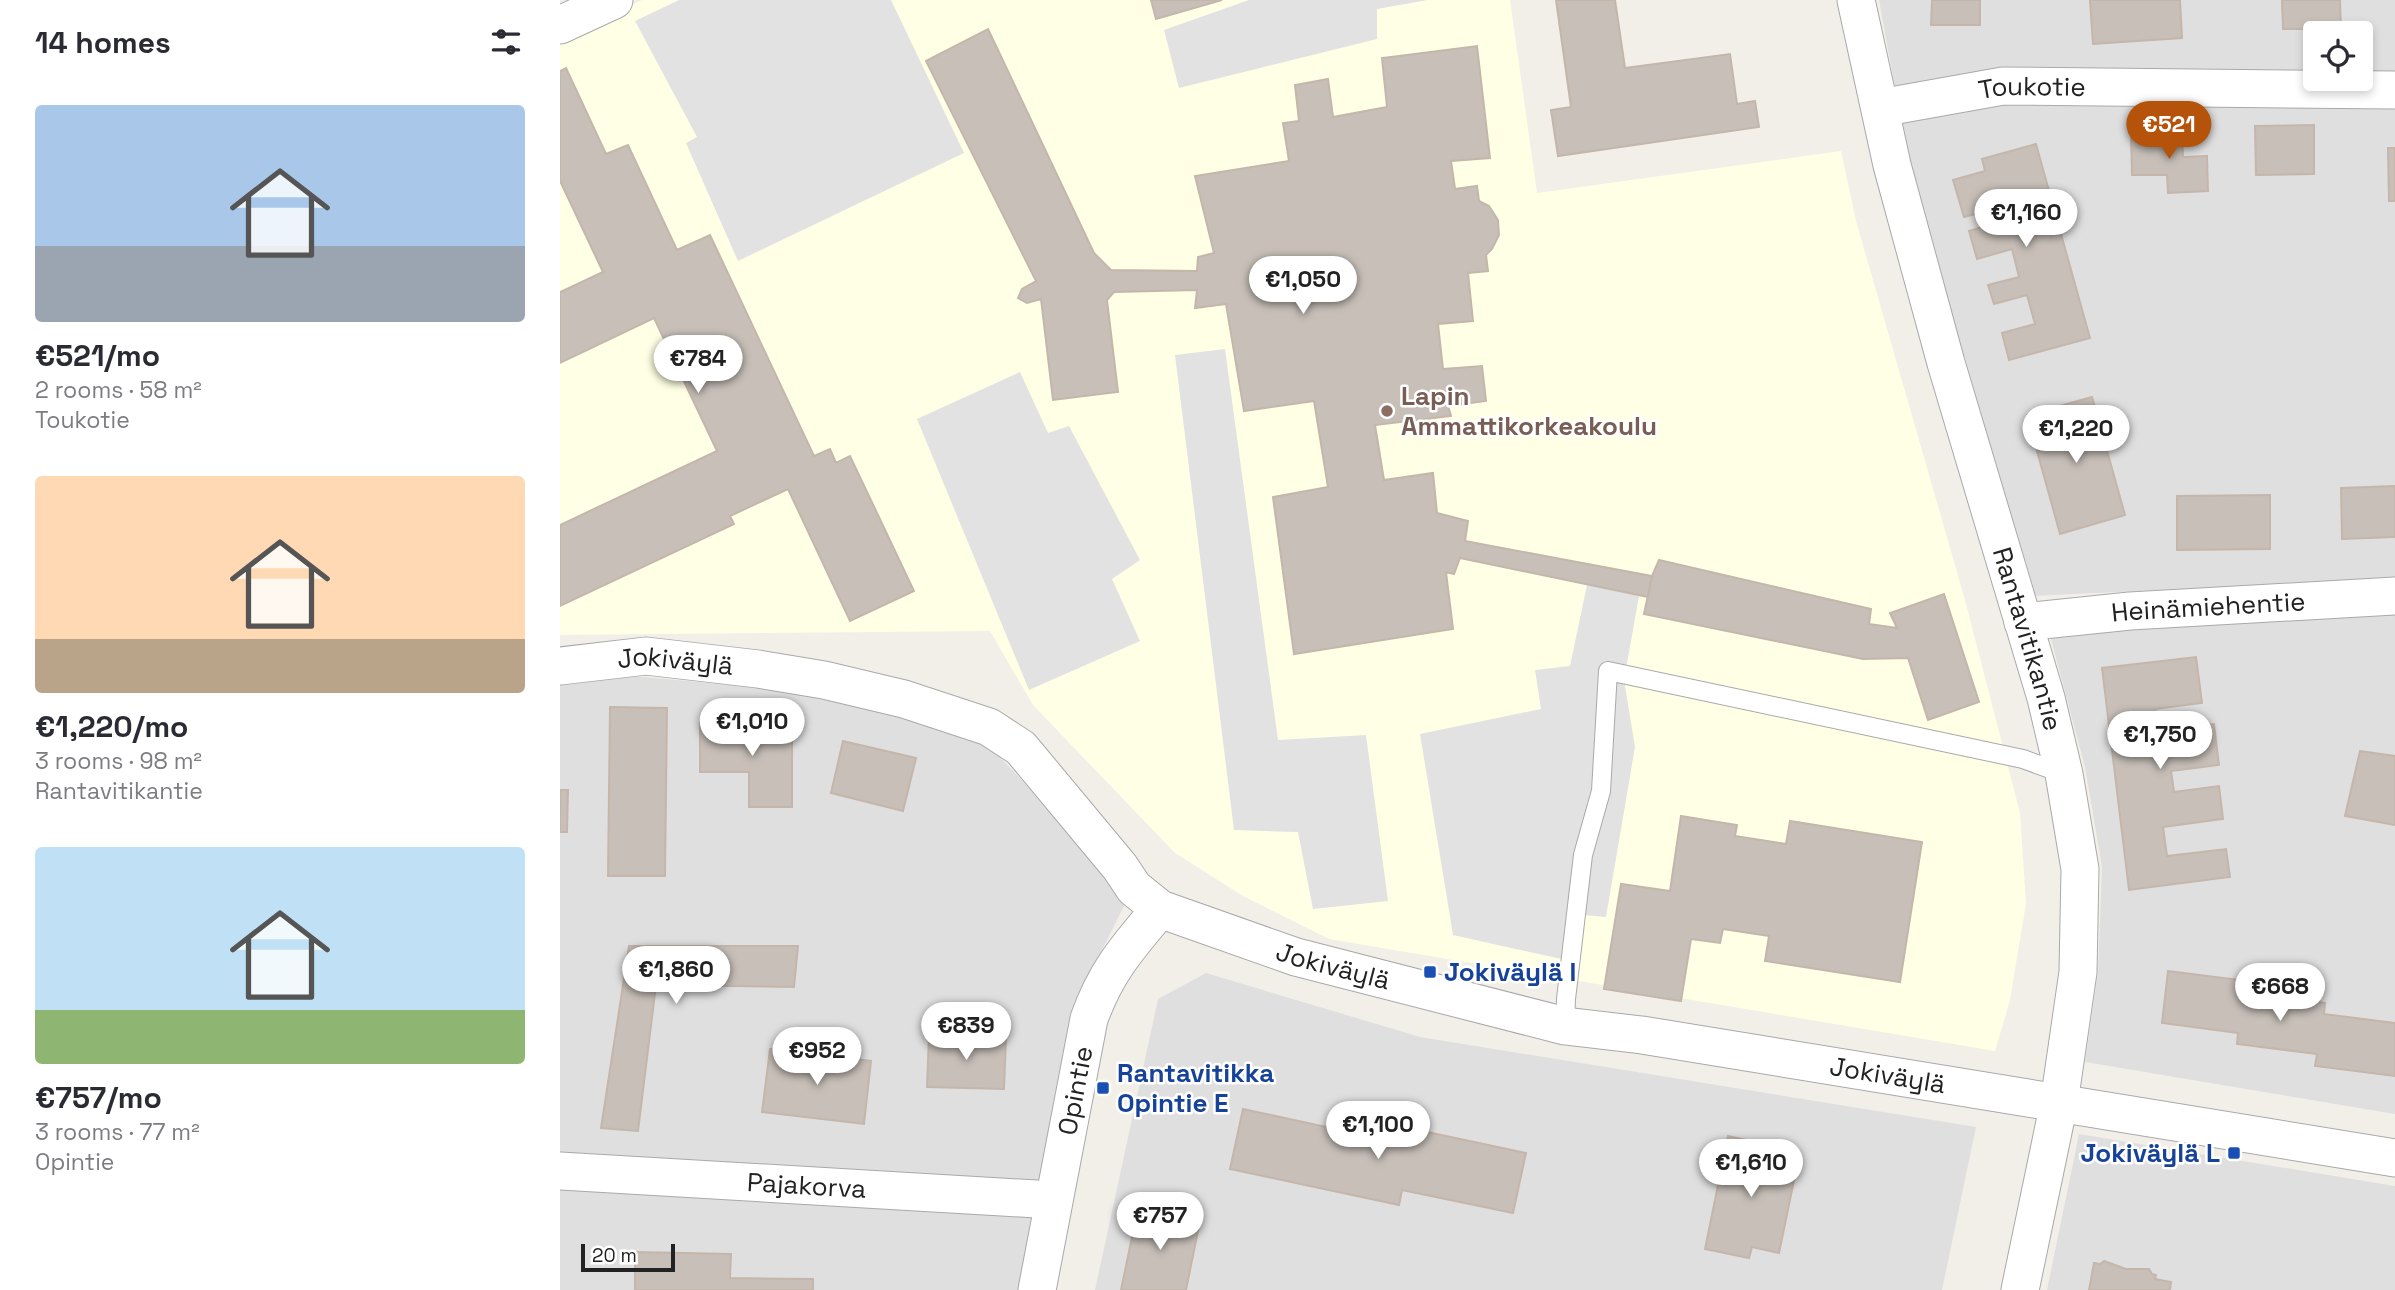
<!DOCTYPE html>
<meta charset="utf-8">
<style>
body{margin:0;font-family:"Space Grotesk",sans-serif;background:#f7f7f7;color:#2b2b33;height:100vh;display:flex;flex-direction:column;font-size:26px;white-space:nowrap}
*{box-sizing:border-box;margin:0}
p{font-size:23px;color:#7c7c81}
.icon{flex:none;width:38px;height:38px;fill:none;stroke:currentColor;stroke-width:2;stroke-linecap:round;stroke-linejoin:round}
.map{position:relative;flex:1;overflow:hidden}
.details{display:flex;flex-direction:column;background:#fff;width:560px}
.details>*{flex:none}
.tools{position:absolute;left:1743px;top:21px;display:grid;gap:14px}
.tools a{display:grid;place-items:center;width:70px;height:70px;border-radius:7px;background:#fff;box-shadow:0 4px 10px #0003;font-size:35px}
.scale{position:absolute;left:21px;bottom:18px;width:94px;box-sizing:border-box;padding-left:7px;border:4px solid #222;border-top:0;font-size:19px;line-height:24px;white-space:nowrap;color:#222;-webkit-text-stroke:5px #fff;paint-order:stroke}
.price{position:absolute;translate:-50% -60px;padding:0 16px;border-radius:24px;background:#fff;color:#222;font-size:23px;line-height:46px;filter:drop-shadow(0 2px 4px #0008)}
.price::after{content:'';position:absolute;left:50%;top:42px;width:21px;height:16px;margin-left:-10px;background:inherit;clip-path:polygon(0 0,100% 0,50% 100%)}
.price.current{background:#b45309;color:#fff}
ul{padding:0;list-style:none}
li{display:grid;align-content:center;gap:14px;height:371px;padding:0 35px}
li span{display:grid;place-items:center;height:217px;border-radius:7px;color:#555}
li>.icon{margin-inline-start:auto}
span .icon{width:126px;height:126px;fill:#fffc;stroke-width:1}
li b{font-size:30px}
h2{display:flex;justify-content:space-between;align-items:center;height:84px;padding:0 35px;font-size:30px}
main{display:flex;flex:1;min-height:0}
.map>svg:first-child{display:block}
.residential{fill:#e0dfdf;fill-rule:evenodd}
.education{fill:#ffffe5}
.parking{fill:#e2e2e2}
.building{fill:#c7bfb8;stroke:#c4b6ab;stroke-width:2}
.lines{fill:none;stroke-linecap:round;stroke-linejoin:round}
.service-casing{stroke:#a9a9a9;stroke-width:20}
.minor-casing{stroke:#a9a9a9;stroke-width:39}
.service{stroke:#fff;stroke-width:18}
.minor{stroke:#fff;stroke-width:37}
.education-dot{fill:#8d6e63;stroke:#fff;stroke-width:2.5}
.transit-dot{fill:#1a4fb4;stroke:#fff;stroke-width:2.5}
.labels{text-anchor:middle;stroke-width:5;stroke-linejoin:round;paint-order:stroke}
.street-label{font-size:26px;fill:#222;stroke:#fff}
.education-label{font-size:26px;font-weight:bold;fill:#785e54;stroke:#fff;text-anchor:start}
.transit-label{font-size:26px;font-weight:bold;fill:#164399;stroke:#fff;text-anchor:start}
</style>
<main>
<section class="details">
<h2>14 homes<svg class="icon" aria-label="filters" viewBox="0 0 24 24"><path d="M4 7h16M4 17h16"/><circle cx="9" cy="7" r="2"/><circle cx="15" cy="17" r="2"/></svg></h2>
<ul>
<li><span style="background:linear-gradient(#a9c7e8 65%,#9aa5b1 0)"><svg class="icon" aria-label="home" viewBox="0 0 24 24"><path d="M3 11l9-7 9 7M6 9v11h12V9"/></svg></span><div><b>€521/mo</b><p>2 rooms · 58 m²</p><p>Toukotie</p></div></li>
<li><span style="background:linear-gradient(#ffd9b3 75%,#b9a48a 0)"><svg class="icon" aria-label="home" viewBox="0 0 24 24"><path d="M3 11l9-7 9 7M6 9v11h12V9"/></svg></span><div><b>€1,220/mo</b><p>3 rooms · 98 m²</p><p>Rantavitikantie</p></div></li>
<li><span style="background:linear-gradient(#bfe0f5 75%,#8fb573 0)"><svg class="icon" aria-label="home" viewBox="0 0 24 24"><path d="M3 11l9-7 9 7M6 9v11h12V9"/></svg></span><div><b>€757/mo</b><p>3 rooms · 77 m²</p><p>Opintie</p></div></li>
</ul>
</section>
<div class="map">
<svg width="1835" height="1290" viewBox="0 0 1835 1290">
<rect width="100%" height="100%" fill="#f2efe9"/>
<!-- residential -->
<path class="residential" d="M 1319,0 L 1835,0 L 1835,579 L 1473,596 L 1348,159 ZM 1755,33 L 1801,33 L 1801,79 L 1755,79 Z
M 1835,613 L 1835,1114 L 1525,1062 L 1538,973 L 1542,867 L 1525,767 L 1488,628 Z
M 0,676 L 84,677 L 335,700 L 419,736 L 571,892 L 521,992 L 478,1186 L 0,1155 Z
M 646,973 L 860,1037 L 1416,1127 L 1382,1290 L 535,1290 L 598,999 Z
M 1519,1134 L 1835,1186 L 1835,1290 L 1487,1290 Z
M 0,1171 L 493,1200 L 477,1290 L 0,1290 Z"/>
<!-- education -->
<path class="education" d="M 82,0 L 950,0 L 977,193 L 1281,151 L 1296,221 L 1405,600 L 1460,813 L 1466,903 L 1450,1000 L 1435,1051 L 769,939 L 683,896 L 615,853 L 473,705 L 430,631 L 0,635 L 0,39 Z"/>
<!-- parking -->
<path class="parking" d="M 119,0 L 331,0 L 404,153 L 178,261 L 126,143 L 137,137 L 75,21 Z
M 689,0 L 868,0 L 817,9 L 817,39 L 619,88 L 604,30 Z
M 665,349 L 718,740 L 806,735 L 828,901 L 753,909 L 738,832 L 674,830 L 615,355 Z
M 460,372 L 488,433 L 509,426 L 580,560 L 552,579 L 580,641 L 469,690 L 357,419 Z
M 1027,585 L 1079,596 L 1064,680 L 1075,747 L 1046,917 L 1023,915 L 1015,962 L 893,935 L 860,734 L 981,709 L 975,670 L 1010,666 Z"/>
<!-- building -->
<path class="building" d="M 591,0 L 662,0 L 596,19 Z
M 996,0 L 1055,0 L 1065,68 L 1170,54 L 1177,104 L 1195,101 L 1199,127 L 998,156 L 991,110 L 1011,107 Z
M 1372,0 L 1420,0 L 1420,25 L 1371,25 Z
M 1530,0 L 1620,0 L 1622,38 L 1533,44 Z
M 1722,0 L 1780,0 L 1781,29 L 1723,29 Z
M 428,29 L 534,253 L 551,270 L 637,271 L 638,257 L 654,253 L 635,176 L 729,161 L 723,123 L 739,121 L 735,85 L 768,79 L 773,117 L 827,107 L 822,58 L 917,46 L 930,158 L 891,161 L 895,189 L 917,186 L 919,201 L 929,206 L 938,220 L 939,235 L 932,249 L 926,255 L 928,271 L 908,273 L 913,321 L 878,324 L 883,369 L 922,366 L 926,401 L 888,406 L 891,416 L 815,425 L 824,480 L 873,473 L 877,513 L 908,521 L 905,541 L 1092,576 L 1088,597 L 900,558 L 894,574 L 886,572 L 893,629 L 734,654 L 713,497 L 768,487 L 754,401 L 684,411 L 666,304 L 635,308 L 637,290 L 554,292 L 547,300 L 558,392 L 493,400 L 481,299 L 467,303 L 458,298 L 462,289 L 476,281 L 366,61 Z
M 6,68 L 46,154 L 68,145 L 117,250 L 150,235 L 254,456 L 270,449 L 276,463 L 290,456 L 354,591 L 290,621 L 228,489 L 170,516 L 174,524 L 0,606 L 0,525 L 157,451 L 94,318 L 0,363 L 0,292 L 43,272 L 0,181 L 0,71 Z
M 1754,125 L 1754,174 L 1696,175 L 1695,126 Z
M 1622,131 L 1623,157 L 1647,156 L 1648,191 L 1608,193 L 1607,175 L 1572,175 L 1571,133 Z
M 1476,144 L 1530,338 L 1449,360 L 1442,333 L 1475,324 L 1467,295 L 1434,304 L 1428,285 L 1459,277 L 1452,249 L 1417,259 L 1409,231 L 1443,221 L 1439,208 L 1404,217 L 1393,180 L 1425,171 L 1422,159 Z
M 1828,148 L 1835,148 L 1835,201 L 1829,201 Z
M 1532,397 L 1565,515 L 1500,534 L 1467,415 Z
M 1835,486 L 1835,537 L 1782,539 L 1781,488 Z
M 1710,495 L 1710,549 L 1617,550 L 1617,496 Z
M 1099,560 L 1311,609 L 1309,624 L 1337,628 L 1330,613 L 1384,594 L 1419,702 L 1368,720 L 1348,658 L 1303,659 L 1084,614 L 1092,576 Z
M 1636,657 L 1642,703 L 1595,709 L 1598,731 L 1654,724 L 1659,765 L 1611,771 L 1614,792 L 1659,786 L 1663,819 L 1603,827 L 1607,856 L 1666,849 L 1670,877 L 1569,890 L 1542,668 Z
M 50,707 L 107,708 L 105,876 L 48,876 Z
M 140,722 L 232,723 L 232,807 L 189,807 L 189,772 L 140,772 Z
M 283,741 L 356,758 L 343,811 L 271,793 Z
M 1800,751 L 1835,756 L 1835,825 L 1785,816 Z
M 0,790 L 8,790 L 7,832 L 0,832 Z
M 1121,816 L 1177,825 L 1175,836 L 1226,844 L 1230,821 L 1362,842 L 1340,982 L 1205,961 L 1209,936 L 1163,929 L 1160,943 L 1131,939 L 1121,1001 L 1044,989 L 1061,884 L 1110,891 Z
M 69,946 L 238,946 L 234,987 L 96,985 L 78,1131 L 41,1128 Z
M 1608,971 L 1688,981 L 1687,994 L 1765,1003 L 1764,1014 L 1835,1023 L 1835,1076 L 1755,1066 L 1757,1054 L 1677,1044 L 1678,1033 L 1602,1023 Z
M 369,1034 L 446,1037 L 444,1089 L 367,1087 Z
M 210,1049 L 311,1061 L 304,1124 L 202,1112 Z
M 683,1109 L 803,1135 L 806,1119 L 966,1153 L 953,1213 L 842,1190 L 839,1205 L 670,1169 Z
M 1168,1136 L 1222,1148 L 1220,1157 L 1238,1161 L 1219,1253 L 1192,1247 L 1189,1258 L 1145,1249 Z
M 578,1208 L 640,1221 L 626,1290 L 561,1290 Z
M 75,1252 L 171,1254 L 170,1278 L 253,1279 L 253,1290 L 75,1290 Z
M 1544,1261 L 1566,1269 L 1589,1269 L 1592,1274 L 1596,1275 L 1595,1279 L 1611,1282 L 1610,1290 L 1529,1290 L 1534,1263 L 1540,1264 Z"/>
<g class="lines">
<defs>
<path id="service" d="M 1005,1026 L 1006,999 L 1023,855 L 1041,791 L 1048,671 L 1463,759 L 1504,774"/>
<g id="minor">
<path id="s1" d="M 1296,0 L 1332,165 L 1386,363 L 1486,698 L 1504,774 L 1520,869 L 1518,972 L 1499,1103 L 1460,1290"/>
<path d="M 0,25 L 54,0"/>
<path id="s2" d="M 1320,108 L 1443,86 L 1835,90"/>
<path id="s3" d="M 1463,622 L 1570,611 L 1835,596"/>
<path id="s4" d="M 0,666 L 86,656 L 198,669 L 264,680 L 344,699 L 429,727 L 461,748 L 560,867 L 574,888 L 600,909 L 736,957 L 1005,1026 L 1082,1035 L 1835,1158"/>
<path id="s5" d="M 0,1171 L 493,1200"/>
<path id="s6" d="M 477,1290 L 529,1019 C 546,971 568,947 600,909"/>
</g>
</defs>
<!-- service casing -->
<use href="#service" class="service-casing"/>
<!-- minor casing -->
<use href="#minor" class="minor-casing"/>
<!-- service -->
<use href="#service" class="service"/>
<!-- minor -->
<use href="#minor" class="minor"/>
</g>
<!-- markers -->
<circle class="education-dot" cx="827" cy="411" r="7"/>
<g class="transit-dot">
<rect x="863" y="965" width="14" height="14" rx="3.5"/>
<rect x="536" y="1081" width="14" height="14" rx="3.5"/>
<rect x="1667" y="1146" width="14" height="14" rx="3.5"/>
</g>
<g class="labels">
<!-- street labels -->
<g class="street-label">
<text dy="9" stroke="none"><textPath href="#s2" startOffset="154">Toukotie</textPath></text>
<text dy="9" stroke="none"><textPath href="#s3" startOffset="186">Heinämiehentie</textPath></text>
<text dy="9" stroke="none"><textPath href="#s1" startOffset="662">Rantavitikantie</textPath></text>
<text dy="9" stroke="none"><textPath href="#s4" startOffset="116">Jokiväylä</textPath></text>
<text dy="9" stroke="none"><textPath href="#s4" startOffset="872">Jokiväylä</textPath></text>
<text dy="9" stroke="none"><textPath href="#s4" startOffset="1438">Jokiväylä</textPath></text>
<text dy="9" stroke="none"><textPath href="#s6" startOffset="203">Opintie</textPath></text>
<text dy="9" stroke="none"><textPath href="#s5" startOffset="247">Pajakorva</textPath></text>
</g>
<!-- education labels -->
<g class="education-label">
<text x="841" y="405">Lapin<tspan x="841" dy="30">Ammattikorkeakoulu</tspan></text>
</g>
<!-- transit labels -->
<g class="transit-label">
<text x="884" y="981">Jokiväylä I</text>
<text x="557" y="1082">Rantavitikka<tspan x="557" dy="30">Opintie E</tspan></text>
<text x="1660" y="1162" text-anchor="end">Jokiväylä L</text>
</g>
</g>
</svg>
<div class="tools">
<a><svg class="icon" aria-label="locate" viewBox="0 0 24 24"><circle cx="12" cy="12" r="6"/><path d="M12 2v4M12 18v4M2 12h4M18 12h4"/></svg></a>
</div>
<div class="scale">20 m</div>
<b class="price current" style="left:1609px;top:161px">€521</b>
<b class="price" style="left:1466px;top:249px">€1,160</b>
<b class="price" style="left:743px;top:316px">€1,050</b>
<b class="price" style="left:138px;top:395px">€784</b>
<b class="price" style="left:1516px;top:465px">€1,220</b>
<b class="price" style="left:192px;top:758px">€1,010</b>
<b class="price" style="left:1600px;top:771px">€1,750</b>
<b class="price" style="left:116px;top:1006px">€1,860</b>
<b class="price" style="left:1720px;top:1023px">€668</b>
<b class="price" style="left:406px;top:1062px">€839</b>
<b class="price" style="left:257px;top:1087px">€952</b>
<b class="price" style="left:818px;top:1161px">€1,100</b>
<b class="price" style="left:1191px;top:1199px">€1,610</b>
<b class="price" style="left:600px;top:1252px">€757</b>
</div>
</main>
